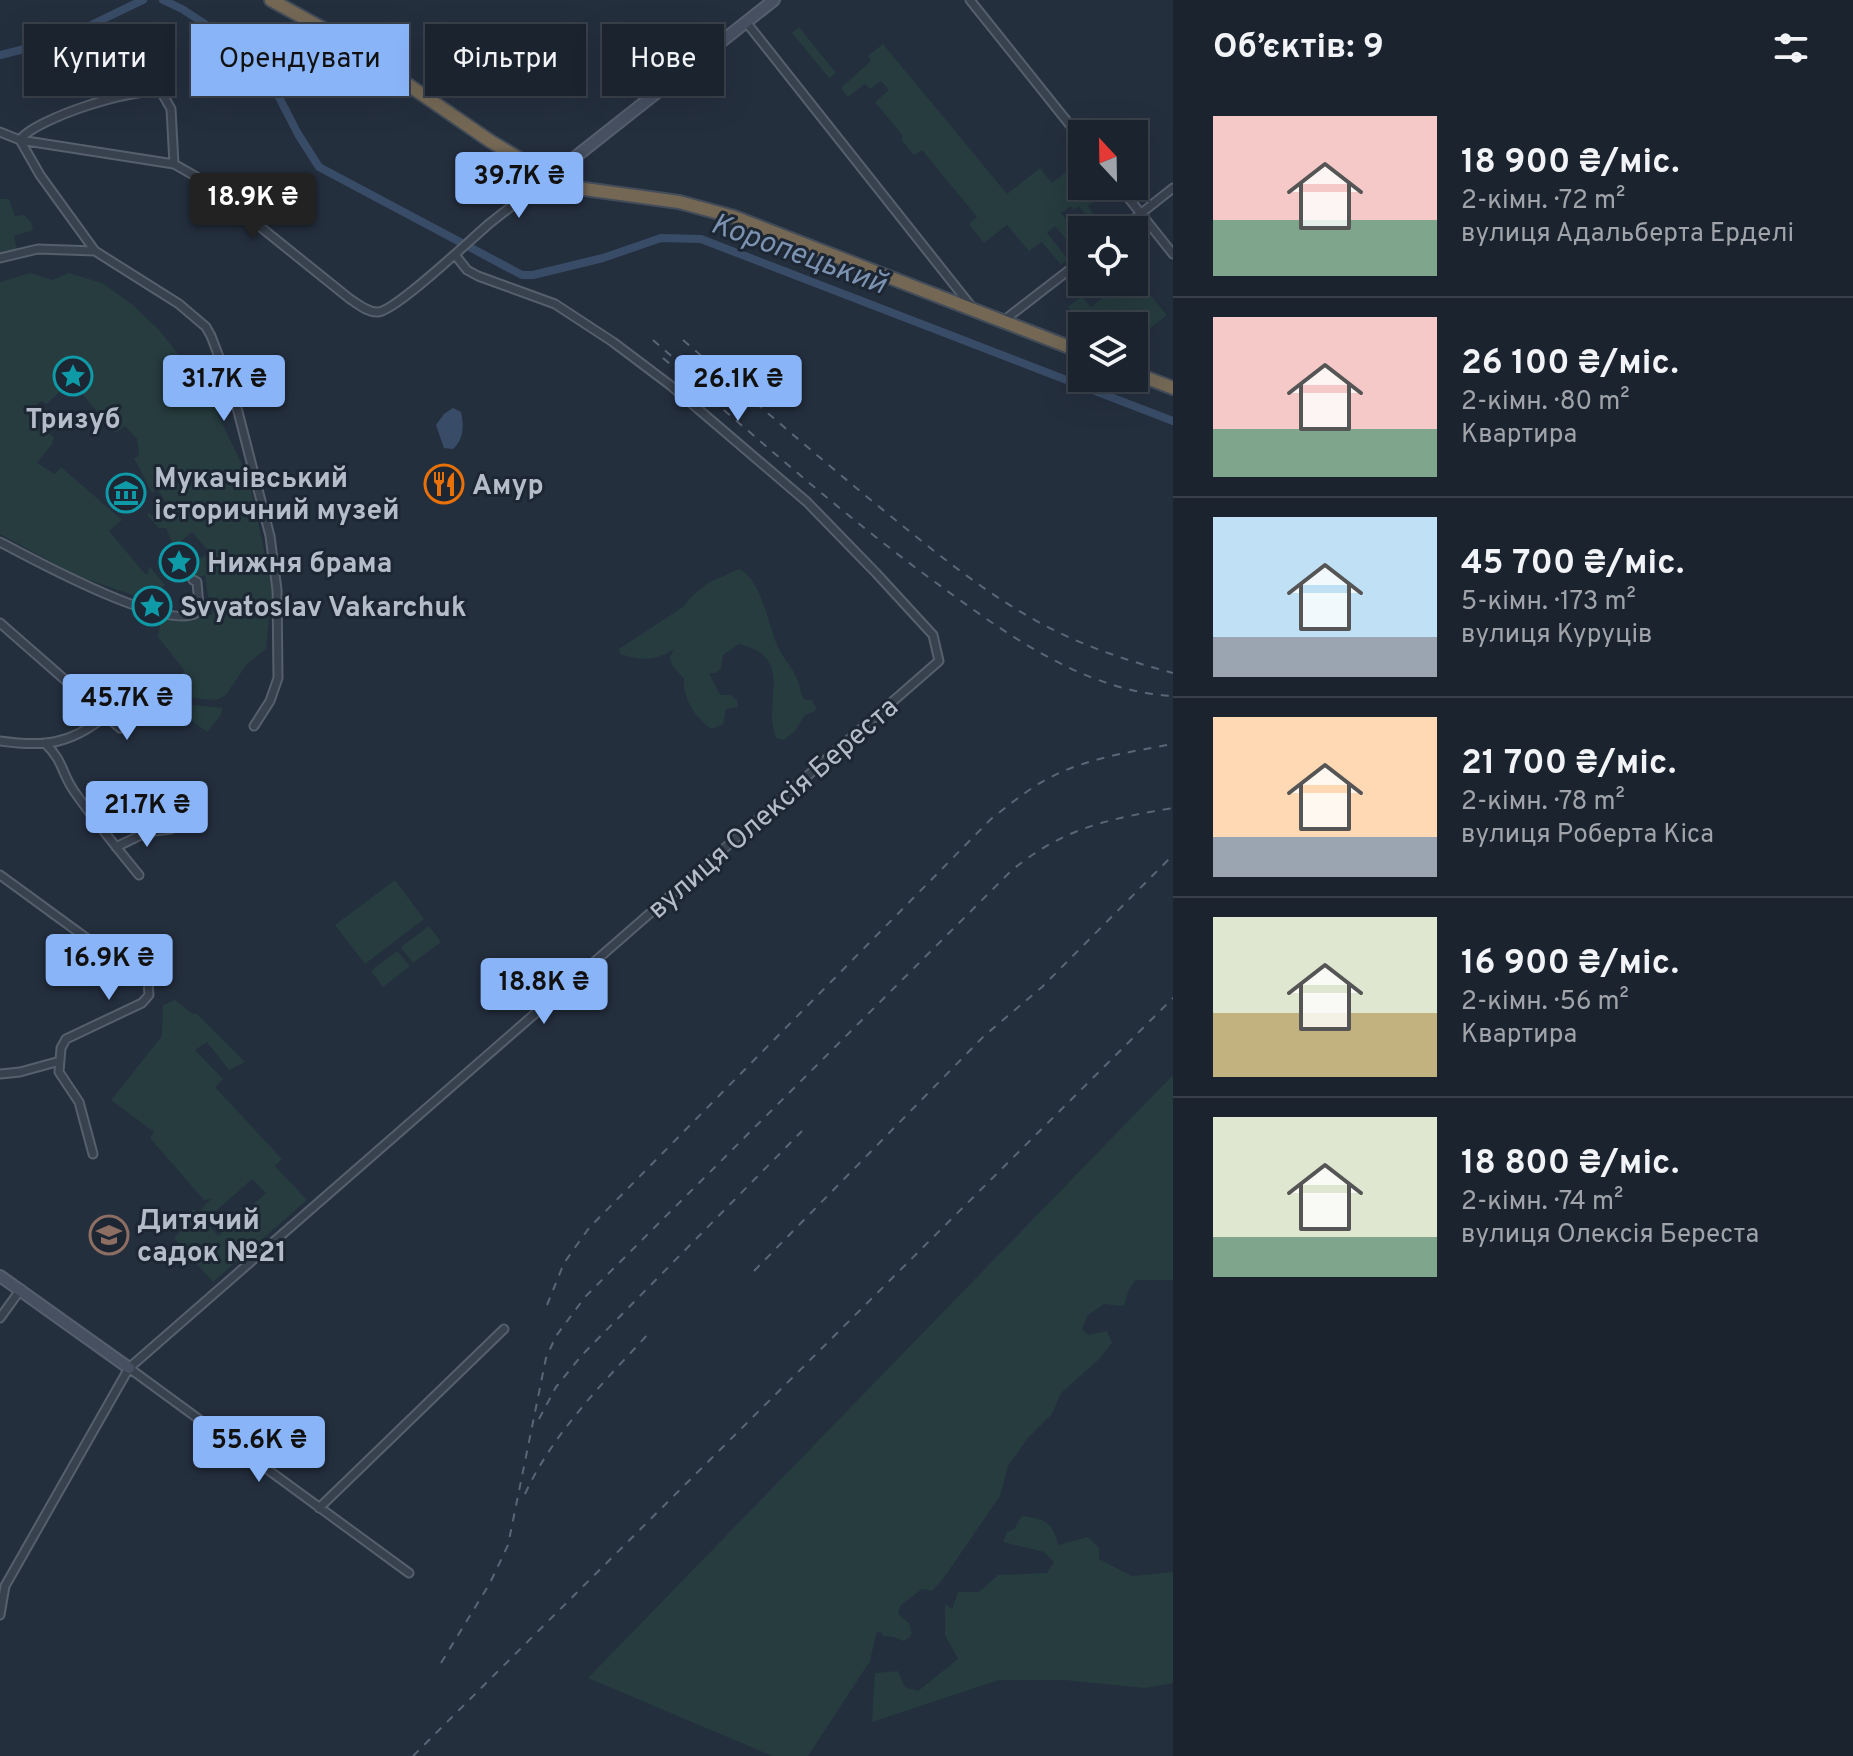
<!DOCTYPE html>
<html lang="uk">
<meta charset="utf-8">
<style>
body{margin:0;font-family:Overpass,sans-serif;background:#242b36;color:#f1f3f6;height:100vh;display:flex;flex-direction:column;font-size:30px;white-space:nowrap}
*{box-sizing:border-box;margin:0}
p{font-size:26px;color:#a0a4aa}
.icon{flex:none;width:44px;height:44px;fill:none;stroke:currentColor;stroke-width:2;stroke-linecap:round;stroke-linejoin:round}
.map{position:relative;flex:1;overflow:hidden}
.side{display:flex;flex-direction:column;background:#1b232e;width:680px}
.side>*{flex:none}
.hud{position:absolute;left:24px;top:24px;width:760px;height:72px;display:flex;gap:16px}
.needle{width:52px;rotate:338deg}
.buttons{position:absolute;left:1068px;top:120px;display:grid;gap:16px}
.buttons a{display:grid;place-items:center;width:80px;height:80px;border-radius:0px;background:#1b232e;box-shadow:0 8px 32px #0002,0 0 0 2px #39404a;font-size:40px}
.price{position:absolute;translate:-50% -68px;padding:0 18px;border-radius:8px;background:#8ab4f8;color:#111;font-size:26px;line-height:52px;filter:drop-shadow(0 2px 4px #0008)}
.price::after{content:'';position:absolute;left:50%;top:48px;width:24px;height:18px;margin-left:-12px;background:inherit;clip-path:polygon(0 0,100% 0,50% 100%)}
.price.active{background:#222;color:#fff}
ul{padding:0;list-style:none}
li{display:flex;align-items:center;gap:24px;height:200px;padding:0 40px}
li+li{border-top:2px solid #39404a}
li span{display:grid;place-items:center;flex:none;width:224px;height:160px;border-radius:0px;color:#555}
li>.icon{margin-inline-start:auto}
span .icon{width:96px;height:96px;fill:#fffc;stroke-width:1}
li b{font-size:34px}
h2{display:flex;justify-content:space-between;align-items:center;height:96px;padding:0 40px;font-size:34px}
.pill{padding:0 28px;border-radius:0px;background:#1b232e;box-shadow:0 8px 32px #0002,0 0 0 2px #39404a;font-size:28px;line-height:72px}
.pill.active{background:#8ab4f8;color:#111}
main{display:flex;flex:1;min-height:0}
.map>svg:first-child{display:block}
.green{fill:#263c3f}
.water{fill:#394c67}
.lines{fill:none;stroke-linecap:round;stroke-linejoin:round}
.canal{stroke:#394c67;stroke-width:8}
.street-casing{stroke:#565f6c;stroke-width:11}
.secondary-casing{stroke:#565f6c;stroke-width:14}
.highway-casing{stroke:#434c59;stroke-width:16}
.street{stroke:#38414e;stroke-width:7}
.secondary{stroke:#465061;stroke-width:10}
.highway{stroke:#746855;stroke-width:12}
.rail{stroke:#5a6575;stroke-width:2;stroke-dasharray:8 8;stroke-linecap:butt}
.labels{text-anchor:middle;stroke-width:6;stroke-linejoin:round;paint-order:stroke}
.poi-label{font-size:28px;font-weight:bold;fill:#b4bcc9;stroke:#1d2633;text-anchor:start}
.street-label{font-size:28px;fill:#b4bcc9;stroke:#1d2633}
.water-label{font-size:30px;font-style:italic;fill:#7c92b1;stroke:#1d2633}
</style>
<main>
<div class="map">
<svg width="1173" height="1756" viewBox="0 0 1173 1756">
<rect width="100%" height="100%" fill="#242f3e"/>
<!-- green -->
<path class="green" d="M 799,27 L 836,73 L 829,78 L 792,33 Z
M 883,44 L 1007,194 L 1040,168 L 1052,183 L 1070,169 L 1094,202 L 1088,206 L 1095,216 L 1090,220 L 1079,206 L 1074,210 L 1071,206 L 1061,213 L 1082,240 L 1082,249 L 1077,253 L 1055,226 L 1047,233 L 1068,259 L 1061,265 L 1042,242 L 1029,251 L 1007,225 L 984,243 L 969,224 L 977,217 L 922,150 L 914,155 L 901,139 L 903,136 L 875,102 L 889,90 L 881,81 L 870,89 L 865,84 L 848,97 L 841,88 L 871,61 L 868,56 Z
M 0,199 L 9,199 L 15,216 L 24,215 L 31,222 L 33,230 L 14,236 L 17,249 L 0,252 Z
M 30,273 L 52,280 L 69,273 L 102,283 L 133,305 L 160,331 L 206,390 L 249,479 L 272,588 L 266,649 L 247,664 L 225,696 L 216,700 L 192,698 L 180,681 L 184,670 L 158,637 L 161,617 L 190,621 L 212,614 L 217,598 L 208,597 L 205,575 L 197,578 L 181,560 L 184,557 L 189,562 L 211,554 L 192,532 L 174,547 L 166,528 L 159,528 L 147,515 L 149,513 L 153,516 L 172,511 L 157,489 L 152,493 L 134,458 L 139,456 L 137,439 L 125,426 L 115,433 L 80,391 L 86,386 L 81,369 L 69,378 L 71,381 L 47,404 L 41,401 L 27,413 L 36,422 L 41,420 L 44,430 L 54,437 L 52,444 L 37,463 L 55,474 L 61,467 L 122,520 L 109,531 L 145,574 L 148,574 L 149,566 L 165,585 L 152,596 L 159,604 L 77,576 L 0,534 L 0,282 Z
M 1136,278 L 1167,315 L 1134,341 L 1134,326 L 1083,326 L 1068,307 L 1082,296 L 1091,307 L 1101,299 L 1088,282 L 1117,282 L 1119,284 L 1134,282 Z
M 739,569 C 762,579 768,627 779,649 C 785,661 794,669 798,682 C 801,689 800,693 805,700 L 812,700 L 817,710 L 804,716 L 795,731 L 784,740 L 776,738 C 761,701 797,658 739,644 L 723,655 L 721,669 L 715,673 L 709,673 L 720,695 L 730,695 L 737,700 L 738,707 L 726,709 L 723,724 L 712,729 C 696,720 682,697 684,679 L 672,665 L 670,657 L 674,649 C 656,661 641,661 620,654 L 619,649 L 683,607 L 691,597 L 708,583 Z
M 172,703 L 223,708 L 220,716 L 207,732 L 172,706 Z
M 395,880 L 424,919 L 365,964 L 335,925 Z
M 429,926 L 441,942 L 413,963 L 401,947 Z
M 397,951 L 410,966 L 383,987 L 371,971 Z
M 175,1000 L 193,1014 L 197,1014 L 245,1062 L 229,1070 L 207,1042 L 195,1050 L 223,1079 L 215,1087 L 282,1159 L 275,1166 L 307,1200 L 213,1282 L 174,1238 L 186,1226 L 181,1220 L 194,1209 L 218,1236 L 266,1193 L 252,1179 L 209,1217 L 201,1209 L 211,1199 L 204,1200 L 150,1138 L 154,1132 L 111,1100 L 162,1036 L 163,1005 Z
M 1173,1075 L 1173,1280 L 1136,1280 L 1129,1289 L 1124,1306 L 1104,1304 L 1088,1315 L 1082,1329 L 1088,1335 L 1107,1331 L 1112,1343 L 1097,1361 L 1061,1393 L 1052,1414 L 1027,1439 L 1008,1466 L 1000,1496 L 943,1579 L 932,1591 L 922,1589 L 901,1605 L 898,1614 L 909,1623 L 912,1633 L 909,1638 L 903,1641 L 894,1637 L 883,1636 L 880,1631 L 876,1634 L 870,1661 L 808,1756 L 772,1756 L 588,1678 Z
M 1022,1516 C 1045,1519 1053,1522 1058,1545 L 1088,1537 L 1099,1548 L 1099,1559 L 1132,1576 L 1173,1572 L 1173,1683 L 1145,1688 L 1065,1680 L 999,1680 L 872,1722 L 875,1673 L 898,1671 L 905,1687 L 918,1691 L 958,1659 L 945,1635 L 945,1604 L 952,1609 L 958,1592 L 979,1592 L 998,1575 L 1047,1573 L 1054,1562 L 1044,1552 L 1003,1542 L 1007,1532 L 1014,1529 Z"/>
<!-- water -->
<path class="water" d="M 453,408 L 461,412 C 464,426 464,439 453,449 L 444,448 L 436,425 L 444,414 Z"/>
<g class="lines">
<!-- canal -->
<path class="canal" d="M 163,0 L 182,9 L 228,39 L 250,54 L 265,70 L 298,134 L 319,167 L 522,275 L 533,275 L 603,258 L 661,238 L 701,239 L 1173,421
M 0,55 L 60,40 L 143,0"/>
<defs>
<path id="street" d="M 970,0 L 1082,140
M 746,22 L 971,306
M 0,132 L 20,140 L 174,164 L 202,180 L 350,299 C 358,304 368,313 378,312 C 396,311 471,239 490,223 C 510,207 530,192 550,177
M 20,140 C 34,119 138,85 162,93 L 171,109 L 174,164
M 20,140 L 40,175 L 95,251
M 1119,186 L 1173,254
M 1120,230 L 1173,188
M 0,258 L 38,249 L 95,251 L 179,304 L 206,327 L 211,336 L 234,396 L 270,536 L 277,590 L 278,678 L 270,701 L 254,726
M 1003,321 L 1082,260
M 0,542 C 32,559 166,632 196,613 L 199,606 L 197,582 L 193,580
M 0,623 L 120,728 L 155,696 L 184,701
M 0,741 C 43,747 69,745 104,717
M 45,743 C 64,762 61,772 74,791 C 94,820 116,847 139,875
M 116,847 L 147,832 L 171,829
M 0,875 L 148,983 L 149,995 L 142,1003 L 66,1039 L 61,1048 L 59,1072 L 79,1102 L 93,1154
M 0,1074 L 20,1072 L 60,1061
M 0,1318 L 21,1289
M 129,1368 L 409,1573
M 319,1508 L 504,1329
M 0,1615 L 5,1586 L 129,1368 L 939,661 L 933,635 L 876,573 L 807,502 L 670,385 L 613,342 L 555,304 L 478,276 L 467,270 L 456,256"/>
<path id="secondary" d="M 550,177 L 774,0
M 0,1276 L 129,1368"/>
<path id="highway" d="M 271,0 L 340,38 L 490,141 L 550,177 L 577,188 L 679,202 L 734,217 L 1082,352
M 1134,373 L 1173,388"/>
</defs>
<!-- street casing -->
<use href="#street" class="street-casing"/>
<!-- secondary casing -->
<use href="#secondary" class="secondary-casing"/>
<!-- highway casing -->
<use href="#highway" class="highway-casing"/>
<!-- street -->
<use href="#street" class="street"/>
<!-- secondary -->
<use href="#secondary" class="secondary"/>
<!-- highway -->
<use href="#highway" class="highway"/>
<!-- rail -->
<path class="rail" d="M 653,340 L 677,361
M 683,340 C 753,400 821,460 893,518 C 940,556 988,595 1042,624 C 1083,646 1128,661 1173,673
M 663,358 C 753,434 840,513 935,582 C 1005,633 1083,691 1173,696
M 754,1271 L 984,1036 L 1042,987 L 1173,855
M 547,1305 L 564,1263 L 589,1228 L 991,819 C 1009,805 1027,790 1047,779 C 1086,758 1130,752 1173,744
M 539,1419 L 556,1387 L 582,1355 L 802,1131
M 525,1494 C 553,1433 603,1383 649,1333
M 441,1663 L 490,1583 L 508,1545 L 546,1358 L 556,1336 L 585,1297 L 1011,871 C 1063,828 1108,819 1173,808
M 413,1756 L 1173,998"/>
</g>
<!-- icons -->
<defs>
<symbol id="sight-ring" viewBox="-11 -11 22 22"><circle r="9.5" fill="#1d2633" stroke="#0f9aa8" stroke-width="1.5"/><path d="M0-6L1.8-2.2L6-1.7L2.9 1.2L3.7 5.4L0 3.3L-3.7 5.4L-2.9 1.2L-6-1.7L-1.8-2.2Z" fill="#0f9aa8"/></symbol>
<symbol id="restaurant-ring" viewBox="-11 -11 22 22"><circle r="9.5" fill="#1d2633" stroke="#e8710a" stroke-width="1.5"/><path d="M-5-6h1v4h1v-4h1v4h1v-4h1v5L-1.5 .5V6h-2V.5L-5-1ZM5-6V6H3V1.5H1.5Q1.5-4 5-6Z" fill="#e8710a"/></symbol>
<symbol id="museum-ring" viewBox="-11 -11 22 22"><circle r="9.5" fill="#1d2633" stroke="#0f9aa8" stroke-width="1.5"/><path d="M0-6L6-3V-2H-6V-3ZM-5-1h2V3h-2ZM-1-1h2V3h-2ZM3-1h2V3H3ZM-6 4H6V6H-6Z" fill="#0f9aa8"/></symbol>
<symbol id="school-ring" viewBox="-11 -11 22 22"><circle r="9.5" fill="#1d2633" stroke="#8d6e63" stroke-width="1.5"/><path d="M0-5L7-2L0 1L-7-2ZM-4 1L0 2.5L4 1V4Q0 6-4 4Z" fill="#8d6e63"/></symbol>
</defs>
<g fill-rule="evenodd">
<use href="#sight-ring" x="51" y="354" width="44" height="44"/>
<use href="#restaurant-ring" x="422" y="462" width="44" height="44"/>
<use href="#museum-ring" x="104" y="471" width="44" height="44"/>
<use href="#sight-ring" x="157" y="540" width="44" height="44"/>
<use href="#sight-ring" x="130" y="584" width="44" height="44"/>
<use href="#school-ring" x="87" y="1213" width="44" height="44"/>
</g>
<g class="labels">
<!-- poi labels -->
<g class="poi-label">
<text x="73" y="428" text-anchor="middle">Тризуб</text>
<text x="154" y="487">Мукачівський<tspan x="154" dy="32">історичний музей</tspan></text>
<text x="472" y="494">Амур</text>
<text x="207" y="572">Нижня брама</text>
<text x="180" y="616">Svyatoslav Vakarchuk</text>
<text x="137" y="1229">Дитячий<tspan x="137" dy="32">садок №21</tspan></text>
</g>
<!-- street labels -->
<g class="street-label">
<text transform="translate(772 807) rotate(-41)" y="10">вулиця Олексія Береста</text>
</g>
<!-- water labels -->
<g class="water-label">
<text transform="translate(799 253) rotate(20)" y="10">Коропецький</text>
</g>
</g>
</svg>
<div class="buttons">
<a><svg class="needle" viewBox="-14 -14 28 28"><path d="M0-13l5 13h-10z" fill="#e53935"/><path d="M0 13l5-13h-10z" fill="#a0a4aa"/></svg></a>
<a><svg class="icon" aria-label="locate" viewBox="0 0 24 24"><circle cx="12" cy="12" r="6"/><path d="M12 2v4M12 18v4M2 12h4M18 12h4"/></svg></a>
<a><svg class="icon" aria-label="layers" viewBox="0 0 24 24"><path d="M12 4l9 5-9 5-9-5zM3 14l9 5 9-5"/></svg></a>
</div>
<b class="price" style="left:519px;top:220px">39.7K ₴</b>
<b class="price active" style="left:253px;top:241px">18.9K ₴</b>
<b class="price" style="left:224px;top:423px">31.7K ₴</b>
<b class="price" style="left:738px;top:423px">26.1K ₴</b>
<b class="price" style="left:127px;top:742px">45.7K ₴</b>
<b class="price" style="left:147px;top:849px">21.7K ₴</b>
<b class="price" style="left:109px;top:1002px">16.9K ₴</b>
<b class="price" style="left:544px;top:1026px">18.8K ₴</b>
<b class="price" style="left:259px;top:1484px">55.6K ₴</b>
<div class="hud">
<a class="pill">Купити</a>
<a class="pill active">Орендувати</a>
<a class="pill">Фільтри</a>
<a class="pill">Нове</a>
</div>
</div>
<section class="side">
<h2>Об’єктів: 9<svg class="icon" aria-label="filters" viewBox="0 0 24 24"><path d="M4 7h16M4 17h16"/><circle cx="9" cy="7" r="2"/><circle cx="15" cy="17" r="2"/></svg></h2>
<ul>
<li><span style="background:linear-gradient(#f6c9c9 65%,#7fa58c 0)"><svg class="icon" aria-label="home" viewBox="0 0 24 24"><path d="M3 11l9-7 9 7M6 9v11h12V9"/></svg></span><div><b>18 900 ₴/міс.</b><p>2-кімн. · 72 m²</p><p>вулиця Адальберта Ерделі</p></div></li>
<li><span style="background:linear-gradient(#f6c9c9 70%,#7fa58c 0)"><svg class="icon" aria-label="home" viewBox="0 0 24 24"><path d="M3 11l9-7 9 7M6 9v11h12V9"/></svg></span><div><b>26 100 ₴/міс.</b><p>2-кімн. · 80 m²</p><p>Квартира</p></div></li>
<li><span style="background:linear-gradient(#bfe0f5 75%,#9aa5b1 0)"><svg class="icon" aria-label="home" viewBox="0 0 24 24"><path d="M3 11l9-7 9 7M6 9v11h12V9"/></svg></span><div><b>45 700 ₴/міс.</b><p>5-кімн. · 173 m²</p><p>вулиця Куруців</p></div></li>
<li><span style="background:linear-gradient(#ffd9b3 75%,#9aa5b1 0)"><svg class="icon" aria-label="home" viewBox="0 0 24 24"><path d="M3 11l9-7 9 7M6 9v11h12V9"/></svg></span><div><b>21 700 ₴/міс.</b><p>2-кімн. · 78 m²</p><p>вулиця Роберта Кіса</p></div></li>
<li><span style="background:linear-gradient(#dfe7d0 60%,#c2b280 0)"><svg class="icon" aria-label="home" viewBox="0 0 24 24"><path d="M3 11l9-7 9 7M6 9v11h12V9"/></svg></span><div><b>16 900 ₴/міс.</b><p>2-кімн. · 56 m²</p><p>Квартира</p></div></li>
<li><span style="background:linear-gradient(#dfe7d0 75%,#7fa58c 0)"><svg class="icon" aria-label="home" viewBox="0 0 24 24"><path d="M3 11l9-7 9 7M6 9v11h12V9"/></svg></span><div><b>18 800 ₴/міс.</b><p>2-кімн. · 74 m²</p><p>вулиця Олексія Береста</p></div></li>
</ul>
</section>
</main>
